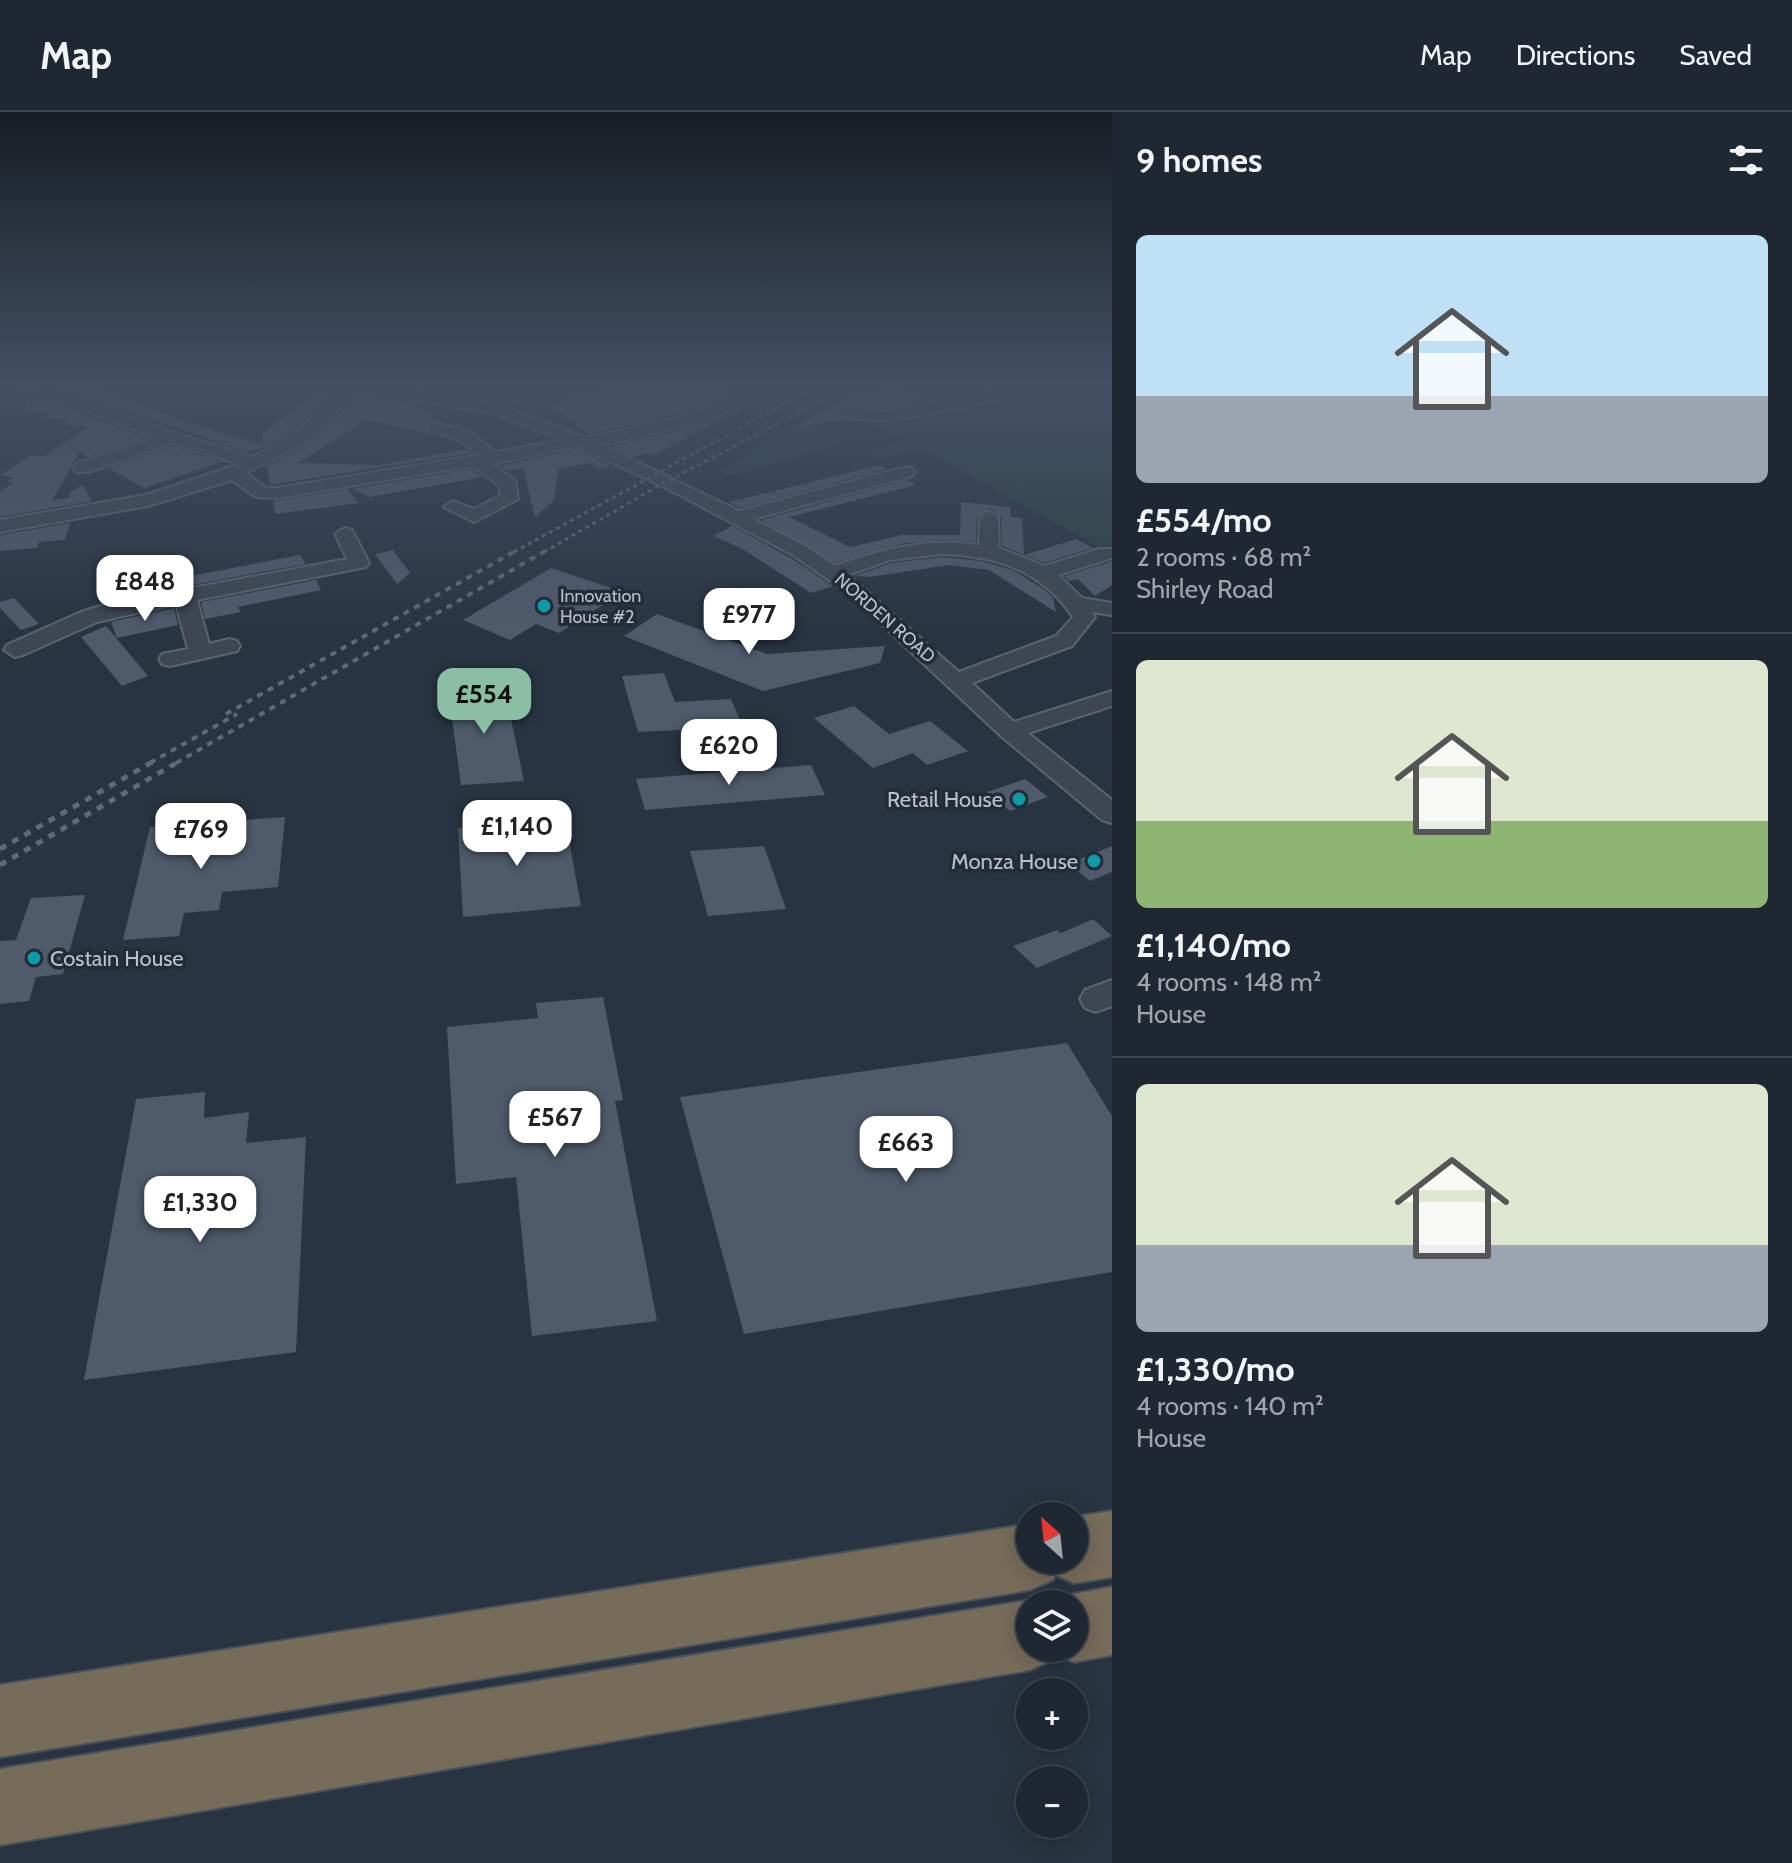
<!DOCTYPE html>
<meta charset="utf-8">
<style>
body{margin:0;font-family:Cabin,sans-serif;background:#2c333e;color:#f1f3f6;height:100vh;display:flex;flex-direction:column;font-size:30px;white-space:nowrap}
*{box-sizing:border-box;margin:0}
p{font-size:26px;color:#a1a5ac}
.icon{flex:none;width:44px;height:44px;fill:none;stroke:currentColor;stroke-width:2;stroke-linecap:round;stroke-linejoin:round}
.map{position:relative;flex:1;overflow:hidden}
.sheet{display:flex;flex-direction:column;background:#1f2732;width:680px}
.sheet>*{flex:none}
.needle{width:52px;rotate:333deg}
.controls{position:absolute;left:1016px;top:1390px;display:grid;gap:16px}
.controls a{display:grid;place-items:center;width:72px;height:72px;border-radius:50%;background:#1f2732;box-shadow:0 4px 20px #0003,0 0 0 2px #3c444d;font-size:40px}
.price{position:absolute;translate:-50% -68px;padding:0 18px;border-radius:16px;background:#fff;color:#222;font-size:26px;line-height:52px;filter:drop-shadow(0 2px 4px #0008)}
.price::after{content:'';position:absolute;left:50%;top:48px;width:24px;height:18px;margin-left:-12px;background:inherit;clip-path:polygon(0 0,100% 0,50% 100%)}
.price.active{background:#8abfa5;color:#111}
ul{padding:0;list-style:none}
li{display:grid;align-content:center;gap:16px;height:424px;padding:0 24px}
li+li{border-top:2px solid #3c444d}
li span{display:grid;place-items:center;height:248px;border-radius:12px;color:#555}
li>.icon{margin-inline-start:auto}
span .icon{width:144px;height:144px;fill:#fffc;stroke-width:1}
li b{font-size:34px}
h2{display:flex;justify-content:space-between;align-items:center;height:96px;padding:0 24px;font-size:34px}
header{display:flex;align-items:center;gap:48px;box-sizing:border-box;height:112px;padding:0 40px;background:#1f2732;border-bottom:2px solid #3c444d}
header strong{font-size:38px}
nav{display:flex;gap:44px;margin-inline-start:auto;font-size:28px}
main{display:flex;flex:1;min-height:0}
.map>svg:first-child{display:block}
.green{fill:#2c4244}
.building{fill:#4f5b6b}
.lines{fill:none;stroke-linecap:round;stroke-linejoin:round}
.minor-casing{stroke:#5b646f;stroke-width:4}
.highway-casing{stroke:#48515c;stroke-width:4}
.minor{fill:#3d4652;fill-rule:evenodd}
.highway{fill:#776c5a;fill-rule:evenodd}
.rail-far2{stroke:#5f6a78;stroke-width:3;stroke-dasharray:4 4;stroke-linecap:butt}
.rail-far1{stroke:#5f6a78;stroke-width:4;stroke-dasharray:6 6;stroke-linecap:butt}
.rail{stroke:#5f6a78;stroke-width:5;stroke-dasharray:7 7;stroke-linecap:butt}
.culture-dot{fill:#0f9aa8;stroke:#222b37;stroke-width:3}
.labels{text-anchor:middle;stroke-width:7;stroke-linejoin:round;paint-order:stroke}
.far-poi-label{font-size:18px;fill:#bac1cc;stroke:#222b37;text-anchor:start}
.far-street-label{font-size:18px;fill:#bac1cc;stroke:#222b37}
.poi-label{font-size:22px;fill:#bac1cc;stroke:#222b37;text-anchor:end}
</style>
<header>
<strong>Map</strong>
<nav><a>Map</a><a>Directions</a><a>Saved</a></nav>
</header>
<main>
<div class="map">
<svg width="1112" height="1751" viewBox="0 0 1112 1751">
<rect width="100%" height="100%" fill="#293442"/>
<!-- green -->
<path class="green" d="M 1038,277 L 1112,277 L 1112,442 L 923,337 L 878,348 L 863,340 L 906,329 L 857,304 L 887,308 Z
M 801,312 L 845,331 L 727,364 L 718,359 Z"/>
<!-- building -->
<path class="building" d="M 31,277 L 100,277 L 199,314 L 263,333 L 262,322 L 314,282 L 332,283 L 297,316 L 264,335 L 247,340 L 71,280 Z
M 609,277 L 727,277 L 723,288 L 689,300 L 589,322 L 550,293 L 561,291 L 555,286 Z
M 881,277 L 904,277 L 927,288 L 883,297 L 841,291 L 832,300 L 844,307 L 804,315 L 802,311 L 854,282 Z
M 357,284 L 416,292 L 434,307 L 423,314 L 426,320 L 434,323 L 365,308 L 298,351 L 378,353 L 468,337 L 473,341 L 270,373 L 267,354 L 304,334 Z
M 27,289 L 62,293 L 147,326 L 88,345 L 79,340 L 52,389 L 71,385 L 69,381 L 83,373 L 92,389 L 0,405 L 0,379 L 13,371 L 7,370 L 13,366 L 0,363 L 29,344 L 45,344 L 88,315 L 62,312 L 69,308 L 43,305 L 50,301 L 26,298 Z
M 730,302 L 654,343 L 646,341 L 634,345 L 611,334 L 702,313 Z
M 172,334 L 221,350 L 144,376 L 108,356 Z
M 577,337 L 611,354 L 602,357 L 589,351 L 558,357 L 554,388 L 535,405 L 523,356 L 508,359 L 499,354 Z
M 880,353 L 887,357 L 740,396 L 729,390 Z
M 472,357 L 483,365 L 370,385 L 352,377 Z
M 907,368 L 916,373 L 789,405 L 850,435 L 902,423 L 960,423 L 961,390 L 1010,395 L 1011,405 L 1022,406 L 1024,443 L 1002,434 L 1001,405 L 991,396 L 977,405 L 976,430 L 942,428 L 905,431 L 835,451 L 761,408 Z
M 348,377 L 358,391 L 275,402 L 273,389 Z
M 70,411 L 65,428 L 39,430 L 37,436 L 0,439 L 0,423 Z
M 732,414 L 791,446 L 833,474 L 811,481 L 741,436 L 713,424 Z
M 1076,427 L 1093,436 L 1045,451 L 1024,443 Z
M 393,438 L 410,461 L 397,472 L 375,442 Z
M 300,443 L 306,452 L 132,484 L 128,476 Z
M 942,445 L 981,449 L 1015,459 L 1045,478 L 1053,486 L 1056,500 L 989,458 L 949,453 L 870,465 L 854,464 L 891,451 Z
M 1112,449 L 1112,473 L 1095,484 L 1078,467 L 1069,469 L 1064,464 Z
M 551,456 L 623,480 L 559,521 L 536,512 L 510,528 L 463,508 Z
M 316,468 L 321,478 L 238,495 L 241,500 L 205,507 L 201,490 Z
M 14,486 L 39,512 L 21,518 L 0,496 L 0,490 Z
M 174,496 L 178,513 L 117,526 L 111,510 Z
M 657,502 L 767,542 L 885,534 L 880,551 L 763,579 L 624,524 Z
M 106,514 L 148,564 L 122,574 L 81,525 Z
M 664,561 L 675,590 L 731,587 L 743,615 L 638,620 L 622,564 Z
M 504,573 L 524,669 L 461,673 L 448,577 Z
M 854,594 L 889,622 L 930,609 L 968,639 L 927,653 L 913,641 L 873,656 L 814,606 Z
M 811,653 L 825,683 L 645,698 L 636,667 Z
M 1025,667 L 1048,685 L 1010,699 L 987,680 Z
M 285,705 L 278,775 L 222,780 L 219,798 L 184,801 L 179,824 L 123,828 L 150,715 Z
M 565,706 L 581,794 L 463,805 L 458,716 Z
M 764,734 L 786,797 L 708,804 L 690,739 Z
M 1112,734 L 1112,760 L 1090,769 L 1068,752 Z
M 85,783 L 63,862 L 36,865 L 29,889 L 0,892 L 0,829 L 16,828 L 31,786 Z
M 1093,807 L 1112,824 L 1037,856 L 1013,834 L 1057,818 L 1061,821 Z
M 603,885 L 623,988 L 615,989 L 657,1209 L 532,1224 L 516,1065 L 456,1072 L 447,915 L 538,906 L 536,891 Z
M 1067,931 L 1112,1004 L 1112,1160 L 744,1222 L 680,985 Z
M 205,980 L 204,1006 L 249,1000 L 246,1031 L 306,1025 L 296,1240 L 84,1268 L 136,987 Z"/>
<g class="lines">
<defs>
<path id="minor" d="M 0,277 L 70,283 L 178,322 L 253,345 L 299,318 L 343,277 L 405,277 L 494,292 L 513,277 L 529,277 L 508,296 L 587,326 L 690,303 L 725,290 L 730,277 L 744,277 L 738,296 L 701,310 L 602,333 L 739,399 L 906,355 L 912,356 L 915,360 L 912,364 L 753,407 L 807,435 L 835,454 C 882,437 929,425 979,433 L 980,405 L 989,399 L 998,405 L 999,436 L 1045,454 L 1099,437 L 1112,437 L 1112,446 L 1058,463 L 1082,486 L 1112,491 L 1112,503 L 1092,500 L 1095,505 L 1072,534 L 972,571 L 1014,610 L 1112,579 L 1112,594 L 1028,621 L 1112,688 L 1112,711 L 1102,708 L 1001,624 L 848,481 L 793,443 L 670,378 L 577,334 L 492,352 L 515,368 L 518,387 L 474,410 L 444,395 L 453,389 L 474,397 L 500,384 L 500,374 L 473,354 L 277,386 L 256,385 L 232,368 L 148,394 L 0,420 L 0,408 L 146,383 L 239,352 L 172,331 L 88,360 L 76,360 L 73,356 L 76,352 L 156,326 L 63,290 L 0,283 ZM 357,279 L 493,301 L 563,328 L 495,340 L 472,321 L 434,310 L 426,315 L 428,318 L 460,328 L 480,343 L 277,376 L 266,376 L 246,361 L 302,332 ZM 942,442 C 997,444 1041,458 1073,505 L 1056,524 L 959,560 L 848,463 L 890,448 Z
M 1001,277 L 1030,277 L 1022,282 C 984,289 863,324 835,299 L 843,294 L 883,300 Z
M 345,416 L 352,418 L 369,451 L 366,455 L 197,488 L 209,532 L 229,527 L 237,529 L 240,534 L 237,539 L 170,554 L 162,552 L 159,547 L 162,542 L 188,537 L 176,492 L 97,510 L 23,543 L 15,545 L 4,538 L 7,533 L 81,500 L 107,492 L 347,447 L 335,422 Z
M 1112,868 L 1112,894 L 1096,900 L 1085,896 L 1080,887 L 1085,878 Z"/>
<path id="highway" d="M 1112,1399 L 1112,1465 L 1074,1471 L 1055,1463 L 1053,1468 L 1030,1478 L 0,1645 L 0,1573 L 1030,1412 L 1030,1448 L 1074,1448 L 1074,1405 Z
M 1112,1475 L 1112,1543 L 1074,1550 L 1056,1543 L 1054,1547 L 1030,1558 L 0,1733 L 0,1657 L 1030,1488 L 1039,1492 L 1030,1492 L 1030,1536 L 1074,1536 L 1074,1492 L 1050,1492 L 1074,1482 Z"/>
</defs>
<!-- minor casing -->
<use href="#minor" class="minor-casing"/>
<!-- highway casing -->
<use href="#highway" class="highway-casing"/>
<!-- minor -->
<use href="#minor" class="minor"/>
<!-- highway -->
<use href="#highway" class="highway"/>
<!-- rail-far2 -->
<path class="rail-far2" d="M 514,440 L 811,277
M 544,440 L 660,373 L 844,277"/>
<!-- rail-far1 -->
<path class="rail-far1" d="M 226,602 L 517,438
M 150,651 L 237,602
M 176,651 L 547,438"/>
<!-- rail -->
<path class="rail" d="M 0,737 L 154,649
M 0,753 L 180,649"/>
</g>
<!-- sky -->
<linearGradient id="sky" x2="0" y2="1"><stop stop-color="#171d24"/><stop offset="0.53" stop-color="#435065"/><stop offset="1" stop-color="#435065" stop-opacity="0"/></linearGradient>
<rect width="1112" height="522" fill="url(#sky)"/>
<!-- markers -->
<g class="culture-dot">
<circle cx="544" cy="494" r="8"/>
<circle cx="1019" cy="687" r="8"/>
<circle cx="1094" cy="749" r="8"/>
<circle cx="34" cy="846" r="8"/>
</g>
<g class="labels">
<!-- far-poi labels -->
<g class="far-poi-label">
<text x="560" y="490">Innovation<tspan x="560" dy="21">House #2</tspan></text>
</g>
<!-- far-street labels -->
<g class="far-street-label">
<text transform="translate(885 506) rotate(41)" y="6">NORDEN ROAD</text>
</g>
<!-- poi labels -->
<g class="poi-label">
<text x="1003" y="695">Retail House</text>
<text x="1078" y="757">Monza House</text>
<text x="50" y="854" text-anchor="start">Costain House</text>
</g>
</g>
</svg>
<div class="controls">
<a><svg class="needle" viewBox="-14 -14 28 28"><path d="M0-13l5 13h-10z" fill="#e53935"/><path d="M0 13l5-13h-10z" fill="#a1a5ac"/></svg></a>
<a><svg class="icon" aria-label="layers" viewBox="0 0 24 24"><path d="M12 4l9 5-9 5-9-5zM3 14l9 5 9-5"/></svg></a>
<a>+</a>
<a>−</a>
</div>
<b class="price" style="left:145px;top:511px">£848</b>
<b class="price" style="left:749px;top:544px">£977</b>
<b class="price active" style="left:484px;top:624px">£554</b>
<b class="price" style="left:729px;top:675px">£620</b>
<b class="price" style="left:517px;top:756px">£1,140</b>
<b class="price" style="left:201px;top:759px">£769</b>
<b class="price" style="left:555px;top:1047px">£567</b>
<b class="price" style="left:906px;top:1072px">£663</b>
<b class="price" style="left:200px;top:1132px">£1,330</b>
</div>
<section class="sheet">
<h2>9 homes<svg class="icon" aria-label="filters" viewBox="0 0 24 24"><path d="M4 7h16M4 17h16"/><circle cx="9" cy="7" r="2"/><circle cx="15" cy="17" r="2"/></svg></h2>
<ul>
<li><span style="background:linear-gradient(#bfe0f5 65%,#9aa5b1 0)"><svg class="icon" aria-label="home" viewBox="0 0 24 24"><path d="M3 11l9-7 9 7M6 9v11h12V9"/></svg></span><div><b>£554/mo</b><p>2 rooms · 68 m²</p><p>Shirley Road</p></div></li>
<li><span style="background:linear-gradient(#dfe7d0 65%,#8fb573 0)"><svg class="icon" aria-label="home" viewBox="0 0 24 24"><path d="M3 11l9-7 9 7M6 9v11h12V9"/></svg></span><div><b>£1,140/mo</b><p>4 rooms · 148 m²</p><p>House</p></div></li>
<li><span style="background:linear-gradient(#dfe7d0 65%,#9aa5b1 0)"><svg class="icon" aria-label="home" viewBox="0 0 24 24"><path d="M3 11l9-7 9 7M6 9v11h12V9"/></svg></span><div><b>£1,330/mo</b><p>4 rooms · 140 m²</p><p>House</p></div></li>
</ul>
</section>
</main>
